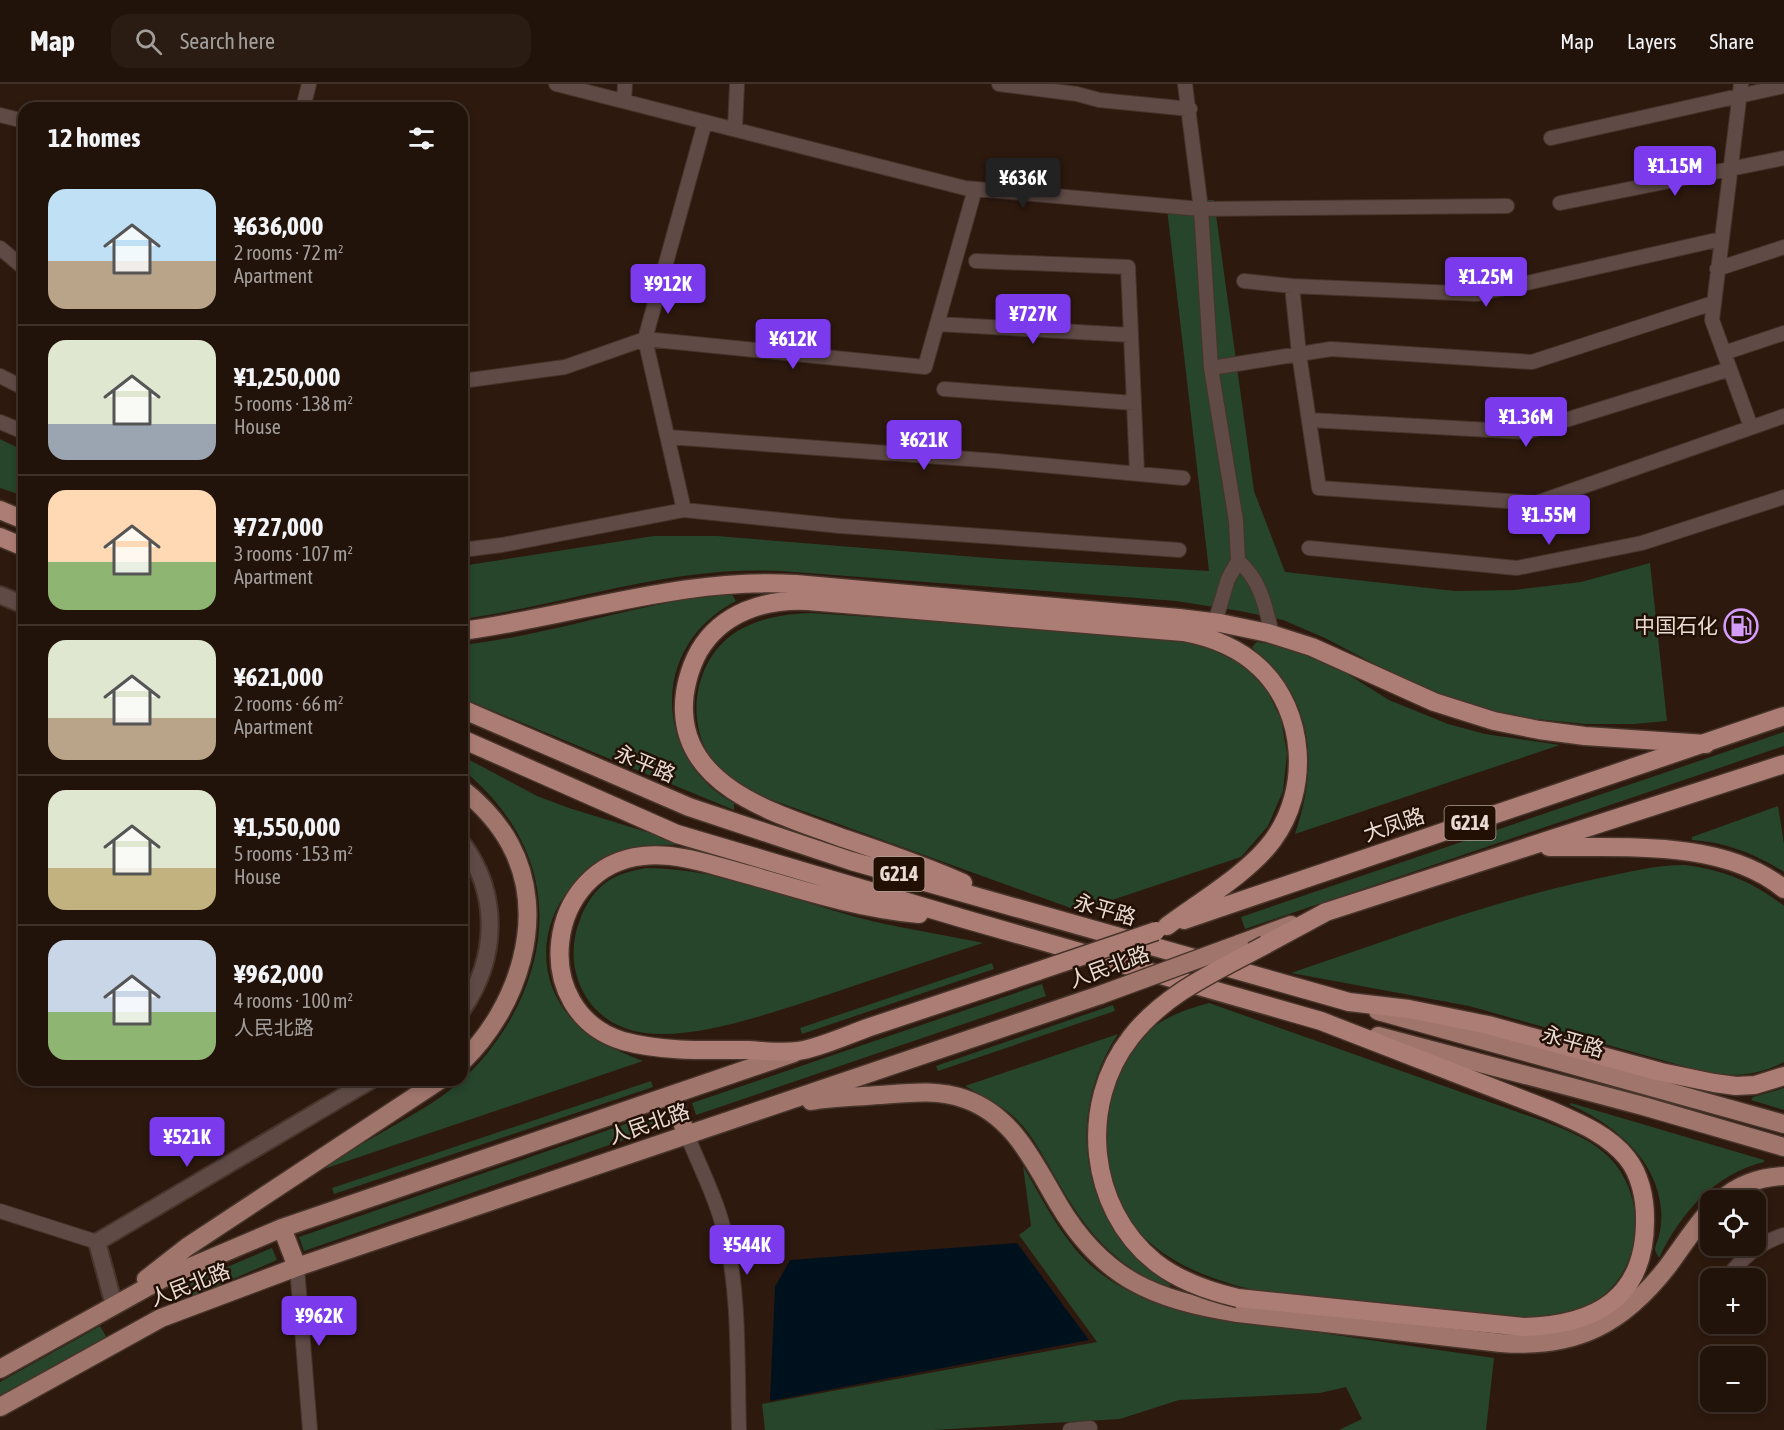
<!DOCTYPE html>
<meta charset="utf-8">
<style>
body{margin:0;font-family:"Asap Condensed","Noto Sans SC",sans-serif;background:#2a1c13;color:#f1f3f6;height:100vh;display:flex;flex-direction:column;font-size:22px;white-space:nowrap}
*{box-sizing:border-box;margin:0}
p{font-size:20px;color:#a29e9c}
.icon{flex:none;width:33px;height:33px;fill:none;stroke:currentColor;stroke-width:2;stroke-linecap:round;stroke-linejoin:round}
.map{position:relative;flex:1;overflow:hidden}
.panel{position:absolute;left:18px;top:18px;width:450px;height:984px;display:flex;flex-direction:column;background:#22130a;border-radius:18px;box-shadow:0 3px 9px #0003,0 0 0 2px #3f322b}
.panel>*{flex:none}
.controls{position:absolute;left:1700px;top:1106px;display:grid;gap:12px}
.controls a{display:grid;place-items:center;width:66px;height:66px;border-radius:12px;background:#22130a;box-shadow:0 3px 9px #0003,0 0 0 2px #3f322b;font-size:30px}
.price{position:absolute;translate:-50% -51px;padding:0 14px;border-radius:6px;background:#7c3aed;color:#fff;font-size:20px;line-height:39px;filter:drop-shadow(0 2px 3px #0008)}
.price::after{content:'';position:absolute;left:50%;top:36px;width:18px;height:14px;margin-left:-9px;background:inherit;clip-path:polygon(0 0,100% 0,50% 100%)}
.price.on{background:#222;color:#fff}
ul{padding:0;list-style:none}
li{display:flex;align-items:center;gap:18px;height:150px;padding:0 30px}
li+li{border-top:2px solid #3f322b}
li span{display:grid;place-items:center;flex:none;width:168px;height:120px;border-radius:18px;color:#555}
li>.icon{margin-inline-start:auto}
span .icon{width:72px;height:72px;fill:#fffc;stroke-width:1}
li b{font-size:26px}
h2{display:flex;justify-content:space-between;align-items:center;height:72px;padding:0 30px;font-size:26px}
header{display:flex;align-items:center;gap:36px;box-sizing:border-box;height:84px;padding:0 30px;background:#22130a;border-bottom:2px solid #3f322b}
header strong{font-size:28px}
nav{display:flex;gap:33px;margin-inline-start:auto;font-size:21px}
.search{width:420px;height:54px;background:#2a1c13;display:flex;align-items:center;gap:15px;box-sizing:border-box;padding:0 21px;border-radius:18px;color:#a29e9c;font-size:22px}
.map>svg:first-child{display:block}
.green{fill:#26452b}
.water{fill:#00111e}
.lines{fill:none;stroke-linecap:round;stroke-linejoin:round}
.minor-casing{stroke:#47342a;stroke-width:16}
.tertiary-casing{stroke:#47342a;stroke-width:20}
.primary-casing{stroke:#47342a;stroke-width:21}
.trunk-casing{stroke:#47342a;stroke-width:21}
.minor{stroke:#5f4a46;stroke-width:14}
.tertiary{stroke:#5f4a46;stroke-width:16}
.primary{stroke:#a0756c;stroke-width:18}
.trunk{stroke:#ac7d74;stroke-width:18}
.primary-bridge-casing{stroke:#47342a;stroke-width:21;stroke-linecap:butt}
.trunk-bridge-casing{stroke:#47342a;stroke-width:21;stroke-linecap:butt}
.primary-bridge{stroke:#a0756c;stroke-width:18}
.trunk-bridge{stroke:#ac7d74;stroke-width:18}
.labels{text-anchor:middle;stroke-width:5;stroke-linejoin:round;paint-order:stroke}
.shield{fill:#231005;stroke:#ae9e95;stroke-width:1.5}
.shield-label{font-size:20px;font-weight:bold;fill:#e9dbd3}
.poi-label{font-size:21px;fill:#e9dbd3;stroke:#231005;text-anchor:end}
.street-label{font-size:21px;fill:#e9dbd3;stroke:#231005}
</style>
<header>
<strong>Map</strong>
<div class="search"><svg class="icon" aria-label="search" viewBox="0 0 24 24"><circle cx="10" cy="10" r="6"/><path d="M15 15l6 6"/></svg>Search here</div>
<nav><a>Map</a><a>Layers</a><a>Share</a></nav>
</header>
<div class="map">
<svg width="1784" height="1346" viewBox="0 0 1784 1346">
<rect width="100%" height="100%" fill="#2d190e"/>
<!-- green -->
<path class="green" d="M 1166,116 L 1214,116 L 1254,407 L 1285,488 L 1455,507 L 1514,506 L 1581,498 L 1650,479 L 1667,637 L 1634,640 L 1585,640 L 1527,634 L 1483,625 L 1422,605 L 1325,554 L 1283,536 L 1240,527 L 1176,517 L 781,487 C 668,481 571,520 462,535 L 462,482 L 654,452 L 717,452 L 1001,475 L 1209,487 Z
M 0,355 L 24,367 L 24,412 L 0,404 Z
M 731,509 L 736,517 C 719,526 705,537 693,553 C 652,609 674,688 734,719 L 734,726 L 462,614 L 462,561 C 553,551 640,518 731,509 Z
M 811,529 L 1161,552 L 1208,563 L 1243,581 L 1266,605 L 1281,635 L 1287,670 L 1283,707 L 1268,742 L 1241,773 L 1079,827 L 761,712 C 744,702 726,693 713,677 C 684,638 694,575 736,548 C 758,534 785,530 811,529 Z
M 1257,558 L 1279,561 L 1325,576 L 1389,616 L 1448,640 L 1485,650 L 1560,661 L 1295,750 C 1310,705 1316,659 1294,614 C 1284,594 1266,579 1252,563 Z
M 1784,648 L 1784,662 L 1245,845 L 1241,833 Z
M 462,672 L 537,712 L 569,724 L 676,757 L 675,761 C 652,760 629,762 608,773 C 548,805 525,878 569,932 C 589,956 616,966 643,977 L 309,1090 C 335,1075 362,1060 388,1045 C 412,1031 437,1018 457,1000 C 483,978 503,951 518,921 C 561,831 538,747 462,685 Z
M 1778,722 L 1784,760 L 1784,788 C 1756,770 1725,758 1692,756 L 1692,753 Z
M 1685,781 C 1723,786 1754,798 1784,822 L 1784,978 C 1760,991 1735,993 1708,989 L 1469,922 L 1291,889 C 1391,855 1491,817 1595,795 C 1625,789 1654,781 1685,781 Z
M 646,784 C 718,784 787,814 856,833 C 898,844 941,850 983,859 C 931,876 879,893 827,911 C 776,927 698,956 645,949 C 587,942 559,884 581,833 C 586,820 593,809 604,800 C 616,790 631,787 646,784 Z
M 992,879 L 994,885 L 802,950 L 800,944 Z
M 1042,900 L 1046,912 L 696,1031 L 692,1019 Z
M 1209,919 L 1546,1038 C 1571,1048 1599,1059 1616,1081 C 1653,1130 1636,1206 1576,1227 C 1553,1234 1531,1234 1508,1233 L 1261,1208 C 1220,1198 1178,1185 1146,1155 C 1098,1109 1095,1038 1124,981 C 1129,970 1135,959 1144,951 C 1161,934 1186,925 1209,919 Z
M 1113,921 L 1115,927 L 938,987 L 936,982 Z
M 1118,950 C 1062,1035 1082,1147 1171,1201 L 1168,1205 C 1116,1180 1090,1153 1061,1103 C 1046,1078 1034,1051 1012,1031 C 998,1019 981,1011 965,1002 Z
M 651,997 L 653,1003 L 334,1110 L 332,1104 Z
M 1784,1004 L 1784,1026 L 1751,1016 L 1753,1013 Z
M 1571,1019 L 1764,1076 L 1764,1078 C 1714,1090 1680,1130 1659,1174 C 1658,1172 1656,1169 1655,1166 C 1655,1162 1658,1156 1659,1152 C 1661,1143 1662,1134 1661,1125 C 1657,1075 1613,1039 1570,1021 Z
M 660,1028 L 664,1042 L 304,1167 L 299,1153 Z
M 1023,1082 C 1038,1107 1051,1134 1069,1157 C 1103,1204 1157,1223 1212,1233 L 1494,1274 L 1486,1346 L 1339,1346 L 1362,1335 L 1346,1303 L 1320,1309 L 1179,1316 L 1120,1335 L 933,1346 L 765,1346 L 762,1320 L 1097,1258 L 1019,1151 L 1031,1142 Z
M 272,1164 L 277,1176 L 189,1214 L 184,1201 Z
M 100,1242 L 107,1254 L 0,1314 L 0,1298 Z"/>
<!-- water -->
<path class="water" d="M 1017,1159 L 1089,1256 L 770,1317 L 775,1203 L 790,1176 Z"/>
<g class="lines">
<defs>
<path id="minor" d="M 556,0 L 965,104 L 1201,125 L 1507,122
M 999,0 L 1077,10 L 1099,16 L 1190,25
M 1185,0 L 1201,125 L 1211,284 L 1236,437 L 1238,477 L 1228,495 L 1215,538
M 1741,0 L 1712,236 L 1751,343
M 624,17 L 625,0
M 303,24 L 309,0
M 0,31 L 24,37
M 735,45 L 737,0
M 1551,54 L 1784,2
M 1560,119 L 1784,74
M 0,164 L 24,184
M 976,177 L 1128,183 L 1137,389
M 1717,185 L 1784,163
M 1244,197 L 1292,202 L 1478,210 L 1721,155
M 1292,202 L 1299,270 L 1319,404 L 1536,419 L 1784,332
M 937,240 L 1131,251
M 1724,269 L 1784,249
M 1211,284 L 1331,265 L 1532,278 L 1713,219
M 0,292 L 24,304
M 462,297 L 565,283 L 645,255 L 925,283 L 975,105
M 944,305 L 1134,319
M 1309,336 L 1527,348 L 1730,285
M 0,338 L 24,348
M 668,353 L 997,377 L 1183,394
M 684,426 L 645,255 L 705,38
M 1309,464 L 1517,484 L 1642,459 L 1784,413
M 462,466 L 502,461 L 684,426 L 840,442 L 1179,466
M 1238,477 C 1260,494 1266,524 1272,550
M 687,1051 C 700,1083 717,1116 725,1150 C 740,1209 737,1284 739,1346
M 0,1127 L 97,1158
M 297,1183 L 310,1346
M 1727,1194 C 1741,1175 1761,1158 1784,1151
M 1706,1221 L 1710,1216
M 1070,1346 L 1090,1344"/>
<path id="tertiary" d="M 0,511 L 24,521
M 462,759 C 500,810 498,874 462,926
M 114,1221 L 97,1158 L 371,996"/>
<path id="primary" d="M 462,705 C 481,720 498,738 510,760 C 549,832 518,924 462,978
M 1239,860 L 1291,841
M 1378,927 L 1784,1040
M 1378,952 L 1643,1022 L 1784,1063
M 671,1011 L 687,1051
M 811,1017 C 833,1013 856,1013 879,1011 C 908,1009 937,1005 965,1015 C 1014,1032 1034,1079 1059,1121 C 1103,1195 1156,1217 1238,1229 L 1501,1259 C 1576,1265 1623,1240 1668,1182 C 1682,1163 1694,1144 1710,1126
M 1721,1116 C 1739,1100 1760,1093 1784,1092
M 282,1144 L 297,1183
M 146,1195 L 187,1163 L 440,996
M 0,1285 L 162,1195 L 282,1144 L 794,969
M 0,1323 L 161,1234 L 297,1183 L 1100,911"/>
<path id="trunk" d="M 0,426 L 24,436
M 0,453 L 24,463
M 462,547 C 574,532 682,493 796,500 L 1179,534 L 1220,539 L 1268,549 L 1312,563 L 1434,618 L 1494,637 L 1539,646 L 1585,652 L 1706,660
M 462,625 L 689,723 L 851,777 L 1349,918 L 1409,925 L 1488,941 L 1661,988 L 1714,999 L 1736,1002 L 1755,1001 L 1784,992
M 462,655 L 677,750 L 961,834 L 1321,937 L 1550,1026 C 1577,1038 1608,1050 1627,1074 C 1640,1090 1645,1114 1645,1134 C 1646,1214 1596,1241 1524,1243 L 1238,1214
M 1549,763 C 1624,764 1723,755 1784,805
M 963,799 C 924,781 881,767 840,753 C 781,731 687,706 684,628 C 683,608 689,585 699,567 C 722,528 765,515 808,517 L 1183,548 C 1211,553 1239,564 1260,584 C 1306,628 1310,706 1273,756 C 1250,788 1199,818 1167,842
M 919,830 C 862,825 808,808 753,792 C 718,783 679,768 643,772 C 545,782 527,928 623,957 C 663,968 708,966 749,966 C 765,967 783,969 798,967 C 816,965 848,951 867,944 C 924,925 981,906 1038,887
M 1184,836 L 1784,632
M 1265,861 L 1326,828 L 1784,680"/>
</defs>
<!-- minor casing -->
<use href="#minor" class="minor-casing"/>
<!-- tertiary casing -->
<use href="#tertiary" class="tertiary-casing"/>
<!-- primary casing -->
<use href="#primary" class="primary-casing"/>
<!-- trunk casing -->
<use href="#trunk" class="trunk-casing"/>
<!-- minor -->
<use href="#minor" class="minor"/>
<!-- tertiary -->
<use href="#tertiary" class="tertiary"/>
<!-- primary -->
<use href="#primary" class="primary"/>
<!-- trunk -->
<use href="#trunk" class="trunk"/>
<defs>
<path id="primary-bridge" d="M 1100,911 L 1239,860"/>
<path id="trunk-bridge" d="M 1038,887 L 1156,847
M 1238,1214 C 1208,1207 1179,1197 1155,1178 C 1088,1124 1078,1020 1131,953 C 1165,909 1217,887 1265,861"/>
</defs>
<!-- primary-bridge casing -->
<use href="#primary-bridge" class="primary-bridge-casing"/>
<!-- trunk-bridge casing -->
<use href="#trunk-bridge" class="trunk-bridge-casing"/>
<!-- primary-bridge -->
<use href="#primary-bridge" class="primary-bridge"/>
<!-- trunk-bridge -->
<use href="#trunk-bridge" class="trunk-bridge"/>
</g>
<!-- icons -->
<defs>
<symbol id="fuel-ring" viewBox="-11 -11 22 22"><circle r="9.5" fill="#231005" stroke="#d49cfb" stroke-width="1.5"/><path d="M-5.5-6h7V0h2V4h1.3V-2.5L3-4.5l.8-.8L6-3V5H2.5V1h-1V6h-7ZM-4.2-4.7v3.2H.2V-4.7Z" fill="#d49cfb"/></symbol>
</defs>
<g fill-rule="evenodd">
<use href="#fuel-ring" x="1722" y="523" width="38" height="38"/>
</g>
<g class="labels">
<!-- shield labels -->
<g class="shield">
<rect x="1444.5" y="722" width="51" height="34" rx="4.5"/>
<rect x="873.5" y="773" width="51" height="34" rx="4.5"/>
</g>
<g class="shield-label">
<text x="1470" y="746">G214</text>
<text x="899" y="797">G214</text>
</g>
<!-- poi labels -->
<g class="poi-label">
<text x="1718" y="549">中国石化</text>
</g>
<!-- street labels -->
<g class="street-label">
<text transform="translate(645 680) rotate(23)" y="7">永平路</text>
<text transform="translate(1394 741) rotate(-19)" y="7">大凤路</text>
<text transform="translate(1105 826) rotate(16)" y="7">永平路</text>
<text transform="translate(1109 883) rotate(-20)" y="7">人民北路</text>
<text transform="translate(1573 958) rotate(16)" y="7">永平路</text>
<text transform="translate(649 1040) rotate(-19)" y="7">人民北路</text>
<text transform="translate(190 1201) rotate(-21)" y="7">人民北路</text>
</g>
</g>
</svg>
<div class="controls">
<a><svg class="icon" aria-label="locate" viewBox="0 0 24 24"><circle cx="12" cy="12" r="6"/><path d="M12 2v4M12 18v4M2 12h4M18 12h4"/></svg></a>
<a>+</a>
<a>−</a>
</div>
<b class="price" style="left:1675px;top:113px">¥1.15M</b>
<b class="price on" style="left:1023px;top:125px">¥636K</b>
<b class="price" style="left:1486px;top:224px">¥1.25M</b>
<b class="price" style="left:668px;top:231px">¥912K</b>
<b class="price" style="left:1033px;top:261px">¥727K</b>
<b class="price" style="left:793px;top:286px">¥612K</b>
<b class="price" style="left:1526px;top:364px">¥1.36M</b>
<b class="price" style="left:924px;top:387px">¥621K</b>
<b class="price" style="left:1549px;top:462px">¥1.55M</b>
<b class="price" style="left:187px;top:1084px">¥521K</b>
<b class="price" style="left:747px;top:1192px">¥544K</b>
<b class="price" style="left:319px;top:1263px">¥962K</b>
<section class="panel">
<h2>12 homes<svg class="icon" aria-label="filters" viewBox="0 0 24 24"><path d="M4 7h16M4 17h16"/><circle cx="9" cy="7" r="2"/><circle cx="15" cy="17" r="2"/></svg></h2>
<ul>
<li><span style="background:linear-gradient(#bfe0f5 60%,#b9a48a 0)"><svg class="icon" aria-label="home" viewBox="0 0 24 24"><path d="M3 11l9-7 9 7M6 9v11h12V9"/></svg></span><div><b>¥636,000</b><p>2 rooms · 72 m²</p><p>Apartment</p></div></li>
<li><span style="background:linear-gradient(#dfe7d0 70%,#9aa5b1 0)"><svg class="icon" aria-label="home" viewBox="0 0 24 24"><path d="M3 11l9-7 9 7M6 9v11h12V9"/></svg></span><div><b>¥1,250,000</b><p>5 rooms · 138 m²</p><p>House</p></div></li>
<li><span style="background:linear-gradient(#ffd9b3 60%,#8fb573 0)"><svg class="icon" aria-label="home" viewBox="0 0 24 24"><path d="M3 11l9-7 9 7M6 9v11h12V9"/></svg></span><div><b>¥727,000</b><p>3 rooms · 107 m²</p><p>Apartment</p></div></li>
<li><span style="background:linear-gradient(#dfe7d0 65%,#b9a48a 0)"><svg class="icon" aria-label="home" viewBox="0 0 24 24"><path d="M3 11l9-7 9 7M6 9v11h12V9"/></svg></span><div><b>¥621,000</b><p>2 rooms · 66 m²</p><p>Apartment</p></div></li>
<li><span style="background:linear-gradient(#dfe7d0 65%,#c2b280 0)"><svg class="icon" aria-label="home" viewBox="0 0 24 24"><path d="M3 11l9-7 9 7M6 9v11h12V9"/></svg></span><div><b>¥1,550,000</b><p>5 rooms · 153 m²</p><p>House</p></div></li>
<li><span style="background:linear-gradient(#c9d6e8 60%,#8fb573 0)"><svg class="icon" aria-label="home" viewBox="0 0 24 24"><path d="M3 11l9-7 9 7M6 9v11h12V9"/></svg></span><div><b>¥962,000</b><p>4 rooms · 100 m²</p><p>人民北路</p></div></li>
</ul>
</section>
</div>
